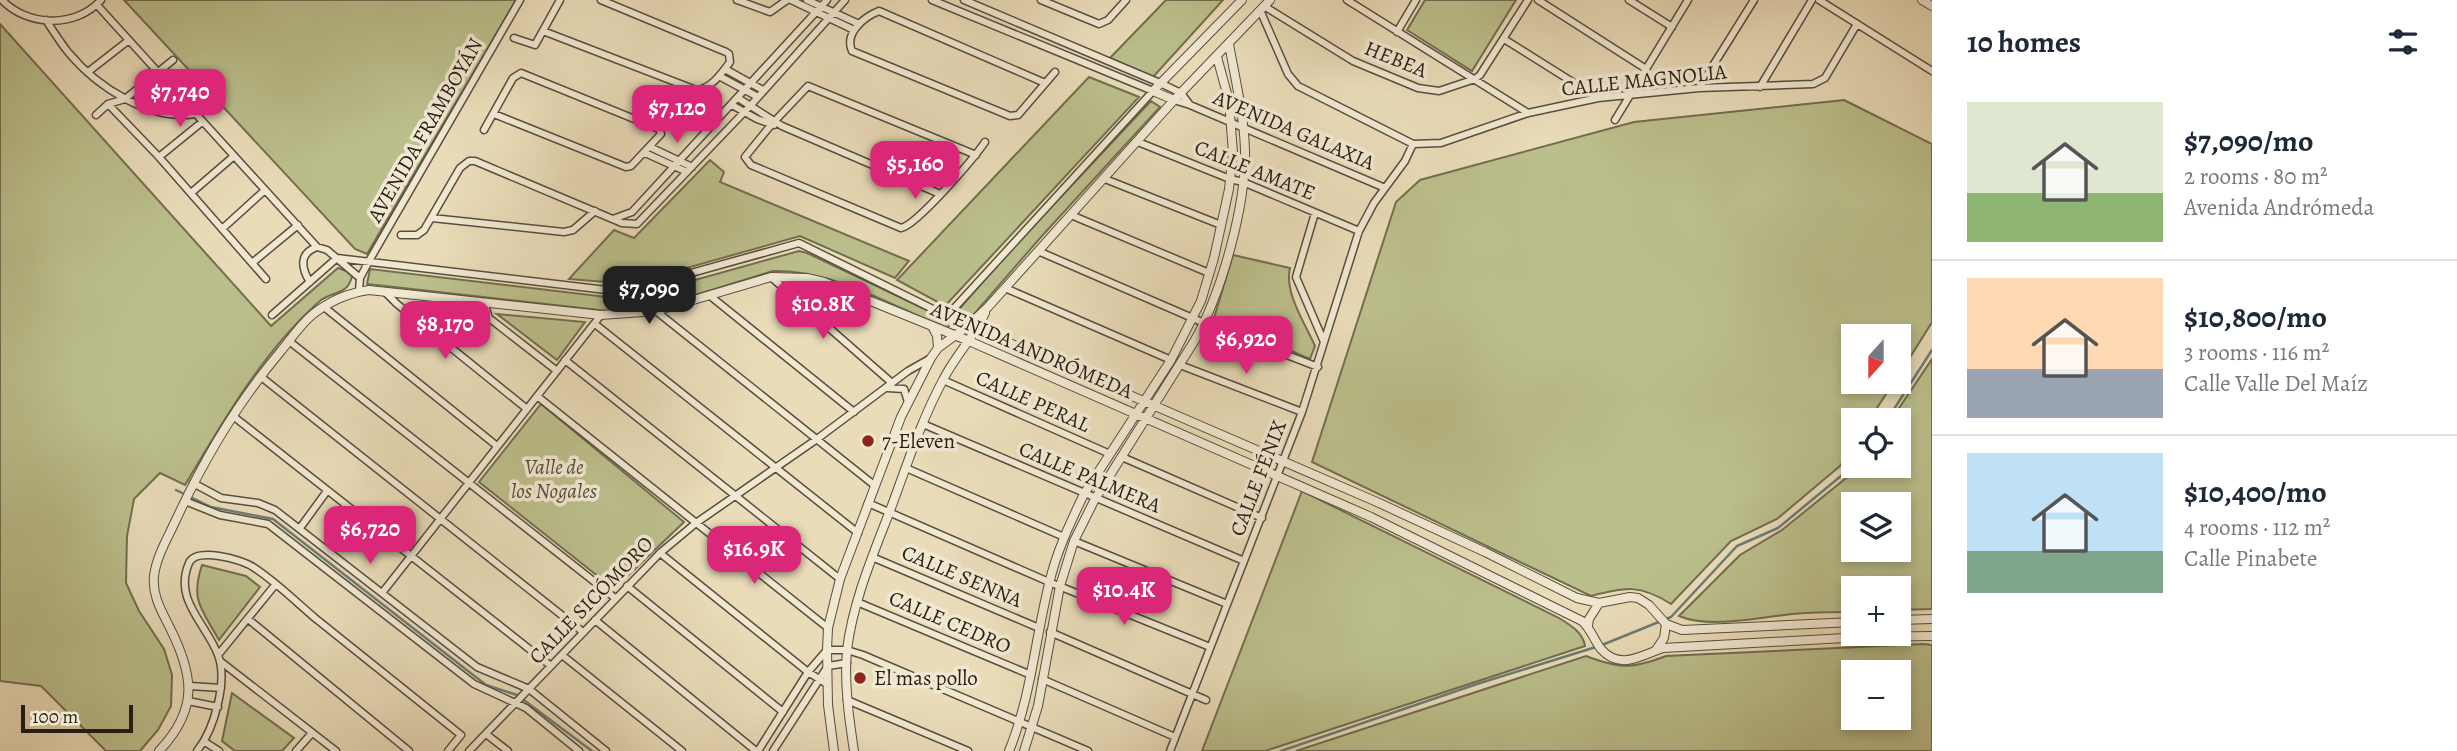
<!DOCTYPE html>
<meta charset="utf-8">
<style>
body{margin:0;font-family:Alegreya,serif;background:#f6f6f7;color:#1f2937;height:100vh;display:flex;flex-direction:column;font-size:26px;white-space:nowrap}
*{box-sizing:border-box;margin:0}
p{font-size:23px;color:#747a83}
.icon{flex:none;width:38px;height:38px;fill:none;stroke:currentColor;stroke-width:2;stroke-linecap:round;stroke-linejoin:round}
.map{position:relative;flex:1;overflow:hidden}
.details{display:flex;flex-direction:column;background:#fff;width:525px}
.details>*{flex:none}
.needle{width:46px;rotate:201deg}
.controls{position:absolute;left:1841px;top:324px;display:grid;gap:14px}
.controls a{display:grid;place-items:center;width:70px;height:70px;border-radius:0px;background:#fff;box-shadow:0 4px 10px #0003;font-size:35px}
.scale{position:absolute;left:21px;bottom:18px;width:112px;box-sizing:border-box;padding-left:7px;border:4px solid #281e15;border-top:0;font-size:19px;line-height:24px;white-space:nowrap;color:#281e15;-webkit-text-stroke:5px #f1e8d2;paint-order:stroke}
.price{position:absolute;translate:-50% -60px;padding:0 16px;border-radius:14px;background:#db2777;color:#fff;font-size:23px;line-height:46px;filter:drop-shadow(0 2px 4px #0008)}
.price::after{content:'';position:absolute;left:50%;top:42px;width:21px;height:16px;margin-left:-10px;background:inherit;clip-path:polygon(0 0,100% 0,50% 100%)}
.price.active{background:#222;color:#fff}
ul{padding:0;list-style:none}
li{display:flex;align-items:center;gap:21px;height:175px;padding:0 35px}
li+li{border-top:2px solid #e0e1e3}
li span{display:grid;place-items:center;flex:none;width:196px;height:140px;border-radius:0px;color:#555}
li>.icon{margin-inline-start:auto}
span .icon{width:84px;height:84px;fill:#fffc;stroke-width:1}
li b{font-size:30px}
h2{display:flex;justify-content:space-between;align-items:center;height:84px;padding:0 35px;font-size:30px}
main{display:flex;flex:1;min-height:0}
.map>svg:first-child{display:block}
.green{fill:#bbbf8c;stroke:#726e50;stroke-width:2;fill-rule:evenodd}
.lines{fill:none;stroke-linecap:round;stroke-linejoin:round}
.stream{stroke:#6c7c75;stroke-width:2.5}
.minor-casing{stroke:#584e3e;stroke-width:9}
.tertiary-casing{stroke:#584e3e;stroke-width:10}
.minor{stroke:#f1e8d2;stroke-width:6}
.tertiary{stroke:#f1e8d2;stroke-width:8}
.poi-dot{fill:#8f2418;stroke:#f1e8d2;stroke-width:2.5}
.labels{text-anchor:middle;stroke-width:7;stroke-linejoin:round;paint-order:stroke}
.street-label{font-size:21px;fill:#281e15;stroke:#f1e8d2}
.poi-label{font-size:21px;fill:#281e15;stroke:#f1e8d2;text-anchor:start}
.park-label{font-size:21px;font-style:italic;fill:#544e39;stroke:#f1e8d2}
</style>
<main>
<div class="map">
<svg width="1932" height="751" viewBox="0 0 1932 751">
<rect width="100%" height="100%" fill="#eadcb9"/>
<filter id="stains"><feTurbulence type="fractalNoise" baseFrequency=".00286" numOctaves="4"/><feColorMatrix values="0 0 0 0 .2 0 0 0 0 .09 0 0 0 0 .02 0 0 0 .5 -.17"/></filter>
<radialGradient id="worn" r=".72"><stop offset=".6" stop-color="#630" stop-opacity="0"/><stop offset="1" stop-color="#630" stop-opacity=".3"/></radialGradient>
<!-- green -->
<path class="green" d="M 124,0 L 516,0 L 367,254 L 355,249 Z
M 1166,0 L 1223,0 L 1153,77 L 1110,58 Z
M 1425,0 L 1516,0 L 1472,71 L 1407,30 Z
M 0,24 L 271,326 L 338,268 L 346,271 L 352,276 C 348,295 334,291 321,300 C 314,306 307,313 301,319 C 253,368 220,427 185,485 L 160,473 L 134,499 L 127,536 L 126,583 L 139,611 L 164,649 L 172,675 L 171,706 L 158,730 L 140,751 L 106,751 L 41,686 L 0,681 Z
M 1089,77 L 1139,97 L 945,306 L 897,280 Z
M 1844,100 L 1932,144 L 1932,322 L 1899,375 L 1899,336 L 1853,336 L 1853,382 L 1894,382 L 1869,420 L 1853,420 L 1853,445 L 1840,466 L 1777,519 L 1731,541 L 1671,604 C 1640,584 1625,587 1591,596 L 1312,462 L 1396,202 L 1420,180 L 1634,122 Z
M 1151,101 L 1160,107 L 1041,237 L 968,321 L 954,315 L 1009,252 Z
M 710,160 L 724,172 L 720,182 L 909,261 L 895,278 L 800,236 L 630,284 L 569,279 L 614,230 L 634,238 Z
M 799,251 L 807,253 L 954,323 L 946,328 C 892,306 832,269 773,271 C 719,287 664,309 608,311 L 367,284 L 370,269 L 615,298 L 634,297 Z
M 1233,255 L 1290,268 C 1284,293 1305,323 1315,346 L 1310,359 L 1214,318 Z
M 497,314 L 585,322 L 557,360 Z
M 1932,359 L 1932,609 L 1899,610 L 1899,588 L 1853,588 L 1853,612 C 1833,612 1813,612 1793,614 C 1759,617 1710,629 1679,616 L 1740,555 L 1782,530 L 1851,474 L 1857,466 L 1899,466 L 1899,420 L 1891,420 ZM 1853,504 L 1899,504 L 1899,550 L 1853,550 Z
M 541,404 L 684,522 L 614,589 L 479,482 Z
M 1302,491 L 1559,618 C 1570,625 1583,632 1585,646 L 1265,751 L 1202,751 Z
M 202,565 L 246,576 L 260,587 L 219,640 C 202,609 190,601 202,565 Z
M 1923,644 L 1932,645 L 1932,751 L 1296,751 L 1586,656 C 1620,669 1632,669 1666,656 ZM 1853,672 L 1899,672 L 1899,718 L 1853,718 Z
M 232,693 L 294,738 L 282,751 L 235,751 L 222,741 Z"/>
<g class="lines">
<!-- stream -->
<path class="stream" d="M 1887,420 L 1932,350
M 176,490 L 211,507 L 273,519 L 486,685 L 517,695 L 592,751
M 1602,645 L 1671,617 L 1737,546 L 1778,528 L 1847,471 L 1853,464
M 1281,751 L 1477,684 L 1596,647"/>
<defs>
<path id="minor" d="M 2,0 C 28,27 76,28 101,0
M 737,0 L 770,12 L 787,0
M 791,0 L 854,30
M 807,0 L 859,24
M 964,0 L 1160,83 L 1181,93 L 1190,105
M 1041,0 L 1099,24 L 1108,20 L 1126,0
M 1347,0 L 1528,113
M 1538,0 L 1646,69
M 1629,0 L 1672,27
M 1819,0 L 1932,71
M 97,5 L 196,114
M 1264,6 L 1353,61 L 1418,88 L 1439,91 L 1475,79 L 1480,75 L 1528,0
M 1260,10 L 1288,74 L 1298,86 L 1413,144 L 1441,143 L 1528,113 L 1598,98 L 1699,88 L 1813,84 L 1825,78 L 1857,24
M 46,20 C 53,31 60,42 68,52 C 97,87 149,121 196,114 L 317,247
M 543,31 L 696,90 C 711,89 722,73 730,62 L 729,54 L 726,52 L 601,0
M 1397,32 L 1416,0
M 514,38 L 535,45 L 560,0
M 1504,39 L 1598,98
M 725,69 L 763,90
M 88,72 L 129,40
M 719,76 L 758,97
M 1045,83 L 879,11 C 864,17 844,33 852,51 L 1010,116 L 1018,115 L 1055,72
M 1760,87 L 1812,0
M 1699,88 L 1754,0
M 738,98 L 782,126 L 940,194
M 1174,100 L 1190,105 L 1385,188
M 108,104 L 159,157 L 266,279
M 732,105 L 757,119 L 774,125
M 96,115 L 108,104 L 125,99 L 173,60
M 1615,120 L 1688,0
M 484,130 L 513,78 L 521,73 L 659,129 L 661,134 L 631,166 L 626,167 L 494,114
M 1138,142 L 1230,179 L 1243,182 L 1359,231
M 650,147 L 692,167
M 645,153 L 687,172
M 976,155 L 808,86 L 771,125 L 745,157 L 751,165 L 901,228 C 917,225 974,158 985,142
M 159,157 L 202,122
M 1105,179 L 1221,225
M 191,193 L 234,156
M 1315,213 L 1296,277 L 1324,342
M 1071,215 L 1209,273
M 432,218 L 564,232 L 573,230 L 595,211
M 613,219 L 632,212 L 827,0
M 222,229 L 265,190
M 401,235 L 417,235 L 424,230 L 460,168 L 469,161 L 475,161 L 622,223 L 637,224 L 751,105 L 845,0
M 1038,251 L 1204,323 L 1318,367
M 252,263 L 298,225
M 771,277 L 892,383
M 310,282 C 301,268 299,253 317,247 L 327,250 L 360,278
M 1005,288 L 1171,360
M 359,291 L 360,278 L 369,261 L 520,0
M 385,292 L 397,304 L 527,409
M 709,295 L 854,412
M 484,302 L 489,318 L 557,371
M 324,307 L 497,446
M 656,311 L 874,485
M 272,315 L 337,258 L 623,292 L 799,243 L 947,316 L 1153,91 L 932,0
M 595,324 L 858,533
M 289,341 L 615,598
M 565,360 L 840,579
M 1180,365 L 1302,412
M 260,376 L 583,632
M 943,380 L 1110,454
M 888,388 L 904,389 L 908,402
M 537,396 L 828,628
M 233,416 L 551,666
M 923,424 L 1244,561
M 1122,457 L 1262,518
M 906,468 L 1064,537
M 193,483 L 221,498 L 258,503 L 275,510 L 477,667 L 529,689 L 606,751
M 185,501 L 220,515 L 268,524 L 474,684 L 526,708 L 579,751
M 868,503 L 1049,582 L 1210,647
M 300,528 L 327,491
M 1074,541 L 1227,604
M 660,553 L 808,672 L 827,684
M 872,557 L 1039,628
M 627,586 L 783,712
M 382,593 L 601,315
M 857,602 L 1031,675
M 248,619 L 409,751
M 595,620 L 756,751
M 1050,632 L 1206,700
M 218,655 L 275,585
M 562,655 L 682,751
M 220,661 L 336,751
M 1042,679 L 1175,737
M 190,686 L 221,688
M 847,700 L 968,751
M 188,701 L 218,707
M 486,734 L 508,751
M 205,742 L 219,751
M 197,751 C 214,730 228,681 218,655 C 206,623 173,600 189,563 C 196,547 241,559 253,567 C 275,581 295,601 315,618 C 364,657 412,696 461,735 L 448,751
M 296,751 L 312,733
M 469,751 L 660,553 L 696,523 L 817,439 L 908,371 L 931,358
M 758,751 L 808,672 L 827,650 L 847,650 L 863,655 L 1088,751
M 773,751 L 828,666 L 847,663
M 1170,751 L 1302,412 L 1359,231 L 1374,203 L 1405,161 L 1413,144"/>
<path id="tertiary" d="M 1922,0 L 1932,6
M 1174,100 L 1153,91 L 1242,0
M 947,316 L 1377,502 L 1485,552 L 1577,598 L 1599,603 L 1630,597 L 1638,598 L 1649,605 L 1666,624 L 1682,630 L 1853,622
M 932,326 L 937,336 L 938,348
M 1899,620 L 1932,619
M 1588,626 L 1589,619 L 1599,603
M 1656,650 L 1664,638 L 1666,624
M 159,751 C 199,709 194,675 169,626 C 161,610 152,595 154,576 C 156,558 167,539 175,522 C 203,461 237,403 281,351 C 291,339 300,325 312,315 C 328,302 348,293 369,290 L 601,315 L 656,311 L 771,277 L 807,278 L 824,282 L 969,341 L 1371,517 L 1582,621 C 1591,629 1594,640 1601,649 C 1620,671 1642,655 1663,648 L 1863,637 L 1932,636
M 834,751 L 828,705 L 827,650 L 828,628 L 840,579 L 901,417 L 931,358 L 938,348 L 968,326 L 988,307 L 1174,100 L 1270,0
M 854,751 C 849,718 844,684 847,650 C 853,601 873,555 891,508 C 907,465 921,421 943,380 C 955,356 974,337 985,313
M 1009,751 C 1031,697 1035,640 1049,584 C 1056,553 1070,523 1084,494 L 1171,360 L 1201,301 L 1214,258 L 1229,189 L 1233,153 L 1229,101 L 1217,57
M 1024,751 L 1038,706 L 1060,586 L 1074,541 L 1095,499 L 1195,340 C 1222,291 1246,206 1245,150 C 1244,115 1235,78 1229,44"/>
</defs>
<!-- minor casing -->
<use href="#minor" class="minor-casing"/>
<!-- tertiary casing -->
<use href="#tertiary" class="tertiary-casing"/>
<!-- minor -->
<use href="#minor" class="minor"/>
<!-- tertiary -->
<use href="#tertiary" class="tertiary"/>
</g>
<!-- markers -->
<g class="poi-dot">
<circle cx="868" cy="441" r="7"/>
<circle cx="860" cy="678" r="7"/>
</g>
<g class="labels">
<!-- street labels -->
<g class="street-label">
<text transform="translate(1396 59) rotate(22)" y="7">HEBEA</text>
<text transform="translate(1644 80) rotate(-6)" y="7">CALLE MAGNOLIA</text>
<text transform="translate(425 130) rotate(-60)" y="7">AVENIDA FRAMBOYÁN</text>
<text transform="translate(1294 130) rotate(23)" y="7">AVENIDA GALAXIA</text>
<text transform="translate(1255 170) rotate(22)" y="7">CALLE AMATE</text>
<text transform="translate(1032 350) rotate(23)" y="7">AVENIDA ANDRÓMEDA</text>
<text transform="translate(1033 401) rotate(24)" y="7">CALLE PERAL</text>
<text transform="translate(1090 477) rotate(23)" y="7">CALLE PALMERA</text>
<text transform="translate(1258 478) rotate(-69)" y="7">CALLE FÉNIX</text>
<text transform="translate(962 576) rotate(23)" y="7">CALLE SENNA</text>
<text transform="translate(591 600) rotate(-46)" y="7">CALLE SICÓMORO</text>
<text transform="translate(950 622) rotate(23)" y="7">CALLE CEDRO</text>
</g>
<!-- poi labels -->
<g class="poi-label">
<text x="882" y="448">7-Eleven</text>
<text x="874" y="685">El mas pollo</text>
</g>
<!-- park labels -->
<g class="park-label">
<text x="554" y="474">Valle de<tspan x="554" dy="24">los Nogales</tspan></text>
</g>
</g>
<rect width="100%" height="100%" filter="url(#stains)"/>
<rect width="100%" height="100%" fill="url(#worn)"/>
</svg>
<div class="controls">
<a><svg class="needle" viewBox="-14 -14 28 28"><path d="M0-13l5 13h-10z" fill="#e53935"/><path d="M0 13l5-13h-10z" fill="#747a83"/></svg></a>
<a><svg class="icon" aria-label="locate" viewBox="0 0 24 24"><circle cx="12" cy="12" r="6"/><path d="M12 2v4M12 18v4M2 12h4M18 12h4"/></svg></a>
<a><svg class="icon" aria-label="layers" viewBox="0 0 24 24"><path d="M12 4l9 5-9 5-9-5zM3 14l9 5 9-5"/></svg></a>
<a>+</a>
<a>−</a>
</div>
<div class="scale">100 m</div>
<b class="price" style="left:180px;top:129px">$7,740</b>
<b class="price" style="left:677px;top:145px">$7,120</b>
<b class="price" style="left:915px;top:201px">$5,160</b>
<b class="price active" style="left:649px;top:326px">$7,090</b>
<b class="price" style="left:823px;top:341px">$10.8K</b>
<b class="price" style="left:445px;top:361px">$8,170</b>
<b class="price" style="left:1246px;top:376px">$6,920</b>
<b class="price" style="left:370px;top:566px">$6,720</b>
<b class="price" style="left:754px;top:586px">$16.9K</b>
<b class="price" style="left:1124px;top:627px">$10.4K</b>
</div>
<section class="details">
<h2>10 homes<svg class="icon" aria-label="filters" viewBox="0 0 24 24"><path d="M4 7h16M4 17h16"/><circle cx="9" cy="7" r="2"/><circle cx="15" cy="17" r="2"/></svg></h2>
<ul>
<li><span style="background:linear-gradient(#dfe7d0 65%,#8fb573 0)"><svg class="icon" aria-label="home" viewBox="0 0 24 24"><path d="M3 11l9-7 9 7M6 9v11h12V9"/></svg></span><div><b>$7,090/mo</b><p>2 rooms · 80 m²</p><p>Avenida Andrómeda</p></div></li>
<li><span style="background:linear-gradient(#ffd9b3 65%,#9aa5b1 0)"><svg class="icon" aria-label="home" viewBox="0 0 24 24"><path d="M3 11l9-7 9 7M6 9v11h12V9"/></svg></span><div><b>$10,800/mo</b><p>3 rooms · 116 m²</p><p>Calle Valle Del Maíz</p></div></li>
<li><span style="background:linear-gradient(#bfe0f5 70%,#7fa58c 0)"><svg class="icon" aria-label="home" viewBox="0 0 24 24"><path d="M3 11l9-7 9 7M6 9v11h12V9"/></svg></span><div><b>$10,400/mo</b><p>4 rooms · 112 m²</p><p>Calle Pinabete</p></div></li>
</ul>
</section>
</main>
